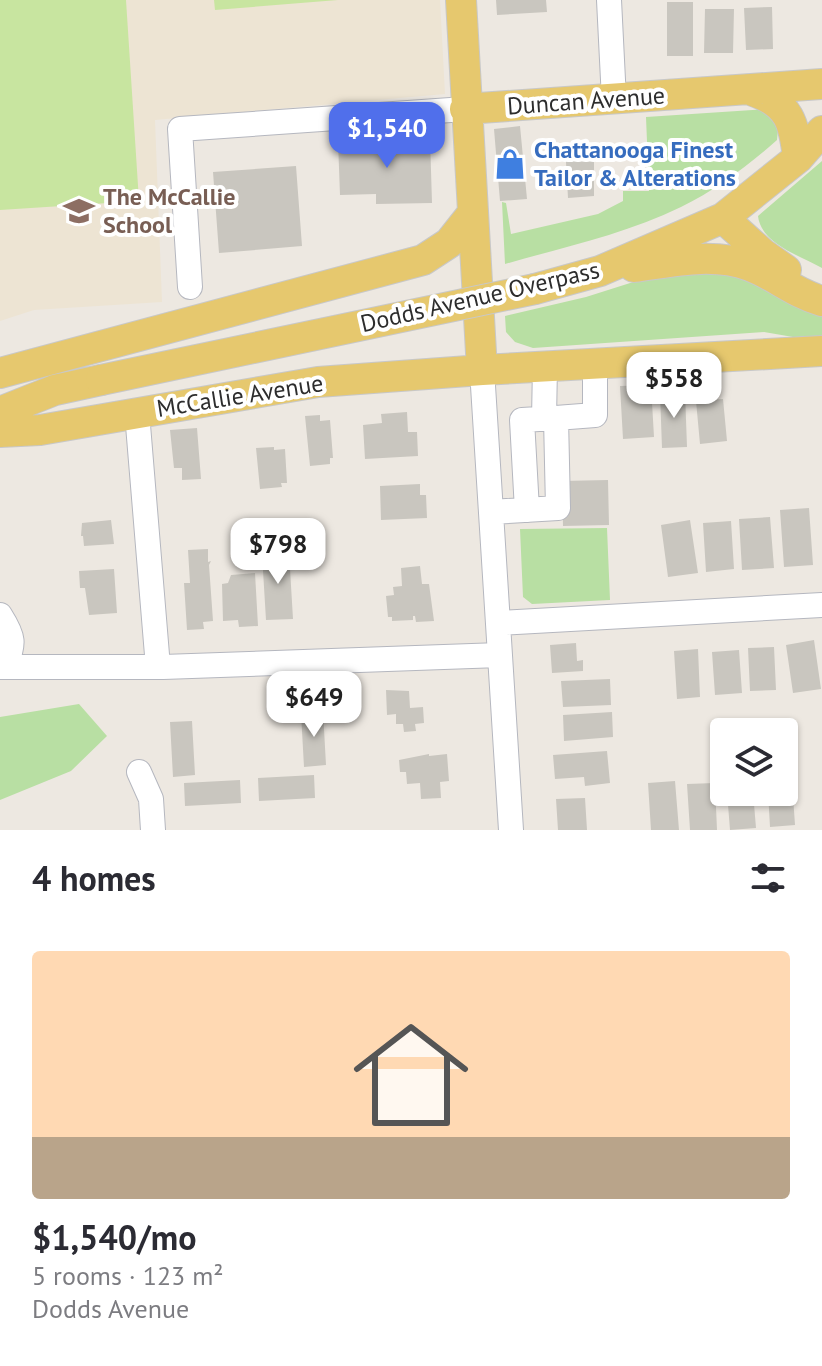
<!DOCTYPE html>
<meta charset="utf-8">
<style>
body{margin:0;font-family:"PT Sans",sans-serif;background:#f7f7f7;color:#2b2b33;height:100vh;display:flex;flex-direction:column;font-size:30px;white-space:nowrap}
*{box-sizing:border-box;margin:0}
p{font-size:26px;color:#7c7c81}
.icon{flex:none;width:44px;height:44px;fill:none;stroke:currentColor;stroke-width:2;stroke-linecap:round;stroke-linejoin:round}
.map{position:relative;height:830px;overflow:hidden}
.drawer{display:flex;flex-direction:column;background:#fff;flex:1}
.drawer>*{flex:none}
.controls{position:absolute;left:710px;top:718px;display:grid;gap:16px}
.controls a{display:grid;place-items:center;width:88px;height:88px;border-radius:8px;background:#fff;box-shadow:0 2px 6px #0004;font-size:40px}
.price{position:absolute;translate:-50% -68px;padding:0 18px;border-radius:16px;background:#fff;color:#222;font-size:26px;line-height:52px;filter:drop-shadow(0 2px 4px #0008)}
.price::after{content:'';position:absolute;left:50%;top:48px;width:24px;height:18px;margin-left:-12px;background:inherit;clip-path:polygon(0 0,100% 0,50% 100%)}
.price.current{background:#506feb;color:#fff}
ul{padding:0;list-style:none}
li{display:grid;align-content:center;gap:16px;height:424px;padding:0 32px}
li+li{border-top:2px solid #e1e1e2}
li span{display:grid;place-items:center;height:248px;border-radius:8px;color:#555}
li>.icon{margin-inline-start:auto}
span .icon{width:144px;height:144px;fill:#fffc;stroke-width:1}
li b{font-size:34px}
h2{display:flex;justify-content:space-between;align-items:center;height:96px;padding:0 32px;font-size:34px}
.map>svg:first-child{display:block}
.education{fill:#ede4d3}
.green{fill:#b8dfa3}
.pitch{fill:#c8e5a0}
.building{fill:#c9c6bf}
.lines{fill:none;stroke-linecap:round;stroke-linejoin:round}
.minor-casing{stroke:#b5b7bf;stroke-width:26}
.major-casing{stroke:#c8c8c8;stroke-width:32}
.minor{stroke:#fff;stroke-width:24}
.major{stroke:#e6c86e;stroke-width:30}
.major-bridge-casing{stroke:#c8c8c8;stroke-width:32;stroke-linecap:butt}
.major-bridge{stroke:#e6c86e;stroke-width:30}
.labels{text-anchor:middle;stroke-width:8;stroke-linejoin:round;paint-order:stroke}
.street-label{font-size:24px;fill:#2d2d2d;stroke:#fff}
.shop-label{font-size:24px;font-weight:bold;fill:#366cbe;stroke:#fff;text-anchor:start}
.education-label{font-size:24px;font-weight:bold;fill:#785e54;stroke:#fff;text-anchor:start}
</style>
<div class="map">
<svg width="822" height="830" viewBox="0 0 822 830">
<rect width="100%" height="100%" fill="#ede8e1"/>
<!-- education -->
<path class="education" d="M 0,0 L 440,0 L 445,94 L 155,120 L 162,302 L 34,310 L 0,321 Z"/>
<!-- green -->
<path class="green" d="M 767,109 L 778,129 L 777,140 C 749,165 716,190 681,207 C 626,234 564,247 505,264 L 502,202 L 506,203 L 511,234 L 598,214 L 623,201 L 623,191 L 649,191 L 646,117 Z
M 822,161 L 822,268 C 801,256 761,244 758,216 Z
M 729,268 L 822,312 L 822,342 L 764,332 L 533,348 L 515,342 L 506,332 L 505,316 L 586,297 L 668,271 Z
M 607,528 L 610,600 L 532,604 L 523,597 L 520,529 Z
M 79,704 L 107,736 L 71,771 L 0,800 L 0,717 Z"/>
<!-- pitch -->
<path class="pitch" d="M 0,0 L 126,0 L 139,201 L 0,210 Z
M 214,0 L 338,0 L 215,10 Z"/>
<!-- building -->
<path class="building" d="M 496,0 L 546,0 L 547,12 L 497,15 Z
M 667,2 L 693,2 L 693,56 L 667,56 Z
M 772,7 L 773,49 L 746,50 L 744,8 Z
M 705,9 L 734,9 L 733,53 L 704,53 Z
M 520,126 L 527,199 L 500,201 L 494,129 Z
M 430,138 L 432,203 L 376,204 L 376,194 L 340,195 L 338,141 Z
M 594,143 L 594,196 L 568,198 L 565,144 Z
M 296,166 L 302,246 L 219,253 L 213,172 Z
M 651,385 L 654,437 L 623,439 L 620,386 Z
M 685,392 L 687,447 L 662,448 L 660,393 Z
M 723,399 L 727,441 L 700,444 L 696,401 Z
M 407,412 L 408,432 L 417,432 L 418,456 L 365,459 L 363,425 L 382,423 L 381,414 Z
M 320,415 L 320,421 L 330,420 L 333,458 L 330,458 L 330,464 L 310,466 L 305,416 Z
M 197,428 L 201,479 L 182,480 L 182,468 L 174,468 L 170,430 Z
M 274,447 L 274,450 L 285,449 L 287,483 L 281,483 L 282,487 L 260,489 L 256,448 Z
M 608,480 L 609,525 L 563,526 L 562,481 Z
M 420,484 L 420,495 L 426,495 L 427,518 L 381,520 L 380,486 Z
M 809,508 L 813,565 L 784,567 L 780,510 Z
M 770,517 L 774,568 L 742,570 L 739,519 Z
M 111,520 L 114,544 L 84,546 L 83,536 L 81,536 L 82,523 Z
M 690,520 L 698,573 L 668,577 L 661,525 Z
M 731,521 L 734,569 L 706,572 L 703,523 Z
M 208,549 L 208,562 L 211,561 L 209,565 L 213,621 L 203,622 L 204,629 L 187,630 L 184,583 L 190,583 L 188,550 Z
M 289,552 L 293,619 L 266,620 L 262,554 Z
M 420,566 L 422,584 L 429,584 L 434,621 L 416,622 L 415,616 L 413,616 L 413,620 L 392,621 L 392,617 L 388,617 L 386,596 L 394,595 L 393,587 L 402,586 L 401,568 Z
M 114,569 L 117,613 L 89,615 L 85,588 L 80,588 L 79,571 Z
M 255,573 L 258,626 L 239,627 L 238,620 L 223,621 L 222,584 L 228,583 L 231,575 Z
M 814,640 L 821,689 L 793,693 L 786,645 Z
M 576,643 L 577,661 L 583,660 L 583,671 L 552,673 L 550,645 Z
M 774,647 L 776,690 L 750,691 L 748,648 Z
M 698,649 L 700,697 L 677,699 L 674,651 Z
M 739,650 L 742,693 L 715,695 L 712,652 Z
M 610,679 L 611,705 L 563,707 L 561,681 Z
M 386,690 L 409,691 L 410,708 L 423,707 L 424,723 L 415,724 L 416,731 L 404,732 L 403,724 L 396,724 L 396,714 L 387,715 Z
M 323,711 L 326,765 L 304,767 L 301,713 Z
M 612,712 L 613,737 L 564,741 L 563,715 Z
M 192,721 L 195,775 L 173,777 L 170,722 Z
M 607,751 L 610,783 L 585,786 L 584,777 L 555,779 L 553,755 Z
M 429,754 L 429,756 L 447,754 L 449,781 L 440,782 L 441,798 L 421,799 L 420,783 L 407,784 L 406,772 L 400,772 L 399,760 Z
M 784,767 L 791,767 L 795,825 L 770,827 L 768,792 L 784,792 Z
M 314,775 L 315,798 L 259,801 L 258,778 Z
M 240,780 L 241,803 L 185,806 L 184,783 Z
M 675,781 L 679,830 L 651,830 L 648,783 Z
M 715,783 L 717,830 L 690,830 L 687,784 Z
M 727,792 L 753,792 L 756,828 L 730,830 Z
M 585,798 L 587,830 L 558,830 L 556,799 Z"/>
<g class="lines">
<defs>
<path id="minor" d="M 609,0 L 614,100
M 190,287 L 180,129 L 465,109
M 482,370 L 511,830
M 137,413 L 158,667
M 556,418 L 595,415 L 595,364
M 544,419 L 545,366
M 491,512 L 558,508 L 556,418 L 522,420 L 527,510
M 0,615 C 14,637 15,643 5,667
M 498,623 L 822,605
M 0,667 L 163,667 L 500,655
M 139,772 L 151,799 L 153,830"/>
<path id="major" d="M 461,0 L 482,370
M 753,91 C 790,104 794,123 798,158
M 465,109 L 822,84
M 723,218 L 762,253 L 786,270
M 634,267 C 671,262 713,252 750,266 C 776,276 794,293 822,301
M 535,289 L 600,271 L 723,218 L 798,158 L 822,131
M 0,373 L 423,260 L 449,243 L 472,214
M 0,412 L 55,390 L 101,380
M 0,432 L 40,430 L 318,382 L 482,370 L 822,351"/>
</defs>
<!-- minor casing -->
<use href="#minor" class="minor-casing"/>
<!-- major casing -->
<use href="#major" class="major-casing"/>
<!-- minor -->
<use href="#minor" class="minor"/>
<!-- major -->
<use href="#major" class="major"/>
<defs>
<path id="major-bridge" d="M 101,380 L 535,289"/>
</defs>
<!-- major-bridge casing -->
<use href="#major-bridge" class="major-bridge-casing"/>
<!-- major-bridge -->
<use href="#major-bridge" class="major-bridge"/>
</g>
<!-- icons -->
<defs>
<symbol id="shop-bare" viewBox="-9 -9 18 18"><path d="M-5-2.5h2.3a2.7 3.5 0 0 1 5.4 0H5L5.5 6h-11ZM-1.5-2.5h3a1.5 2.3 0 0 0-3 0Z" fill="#3f7fe0" stroke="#fff" stroke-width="2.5" paint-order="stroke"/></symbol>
<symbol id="school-bare" viewBox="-9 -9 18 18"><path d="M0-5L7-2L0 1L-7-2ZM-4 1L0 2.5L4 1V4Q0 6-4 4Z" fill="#8d6e63" stroke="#fff" stroke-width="2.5" paint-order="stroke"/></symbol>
</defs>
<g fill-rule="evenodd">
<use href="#shop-bare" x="488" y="142" width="44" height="44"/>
<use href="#school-bare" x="57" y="189" width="44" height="44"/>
</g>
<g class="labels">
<!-- street labels -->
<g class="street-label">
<text transform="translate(586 101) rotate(-4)" y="8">Duncan Avenue</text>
<text transform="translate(480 297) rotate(-13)" y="8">Dodds Avenue Overpass</text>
<text transform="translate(240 396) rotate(-9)" y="8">McCallie Avenue</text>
</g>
<!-- shop labels -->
<g class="shop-label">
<text x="534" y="158">Chattanooga Finest<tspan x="534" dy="28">Tailor &amp; Alterations</tspan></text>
</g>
<!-- education labels -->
<g class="education-label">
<text x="103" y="205">The McCallie<tspan x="103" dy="28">School</tspan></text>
</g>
</g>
</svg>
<div class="controls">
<a><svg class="icon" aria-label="layers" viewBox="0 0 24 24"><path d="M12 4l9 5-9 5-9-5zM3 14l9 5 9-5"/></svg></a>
</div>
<b class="price current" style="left:387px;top:170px">$1,540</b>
<b class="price" style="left:674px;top:420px">$558</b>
<b class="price" style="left:278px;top:586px">$798</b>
<b class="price" style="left:314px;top:739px">$649</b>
</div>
<section class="drawer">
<h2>4 homes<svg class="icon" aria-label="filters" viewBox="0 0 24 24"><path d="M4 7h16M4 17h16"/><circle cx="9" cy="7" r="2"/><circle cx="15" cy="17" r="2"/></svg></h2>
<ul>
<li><span style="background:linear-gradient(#ffd9b3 75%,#b9a48a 0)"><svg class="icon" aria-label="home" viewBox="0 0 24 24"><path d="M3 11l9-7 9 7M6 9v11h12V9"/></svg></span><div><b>$1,540/mo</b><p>5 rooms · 123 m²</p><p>Dodds Avenue</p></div></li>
</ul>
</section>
